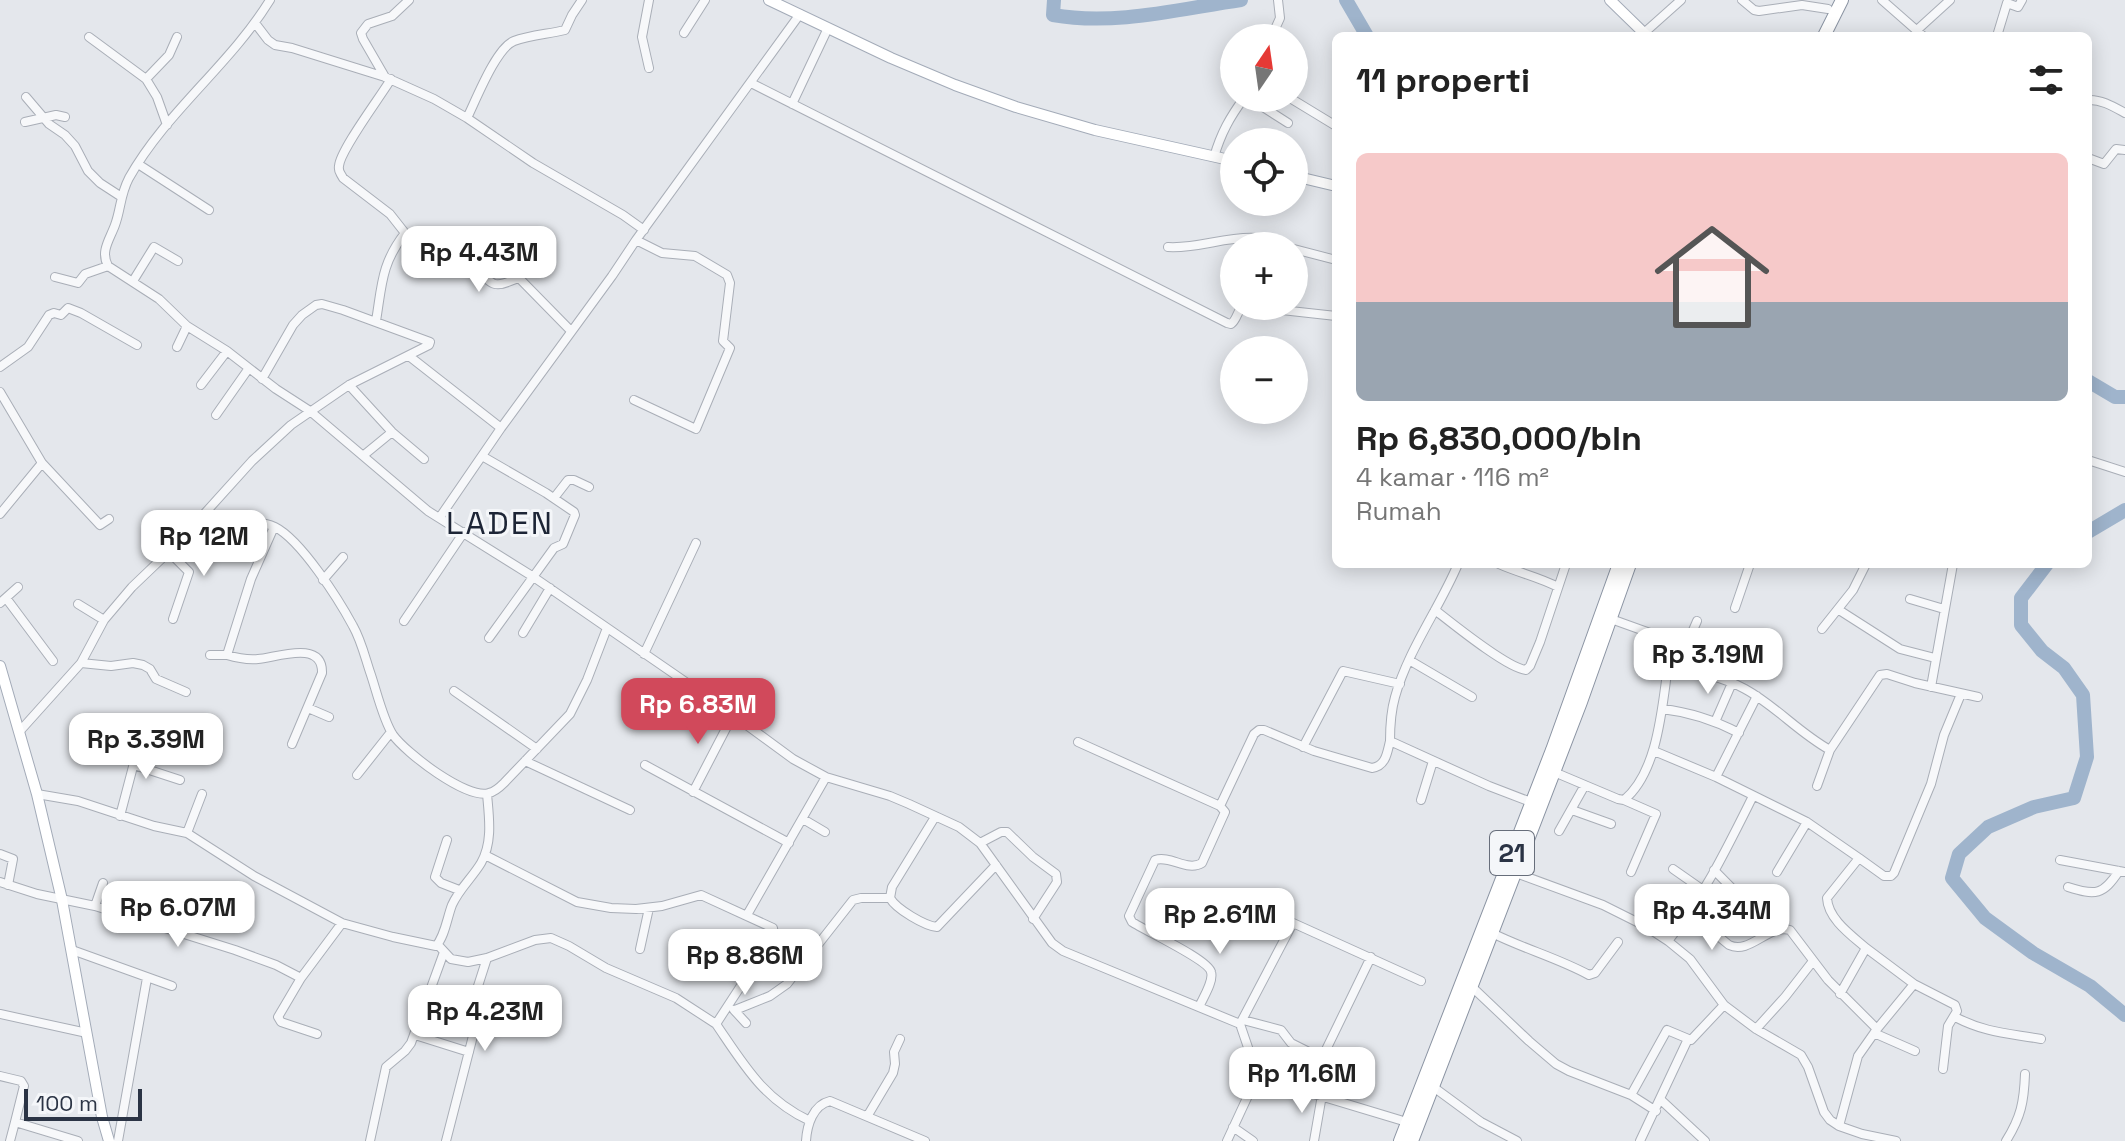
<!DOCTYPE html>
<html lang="id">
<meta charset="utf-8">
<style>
body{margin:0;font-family:"Space Grotesk",sans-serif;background:#f6f6f6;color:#222;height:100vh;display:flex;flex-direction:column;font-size:30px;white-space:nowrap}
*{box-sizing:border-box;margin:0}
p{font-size:26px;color:#767676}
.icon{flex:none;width:44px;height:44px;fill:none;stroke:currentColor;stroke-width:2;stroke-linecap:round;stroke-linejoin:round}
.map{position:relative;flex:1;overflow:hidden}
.sheet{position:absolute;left:1332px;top:32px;width:760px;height:536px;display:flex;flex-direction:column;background:#fff;border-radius:12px;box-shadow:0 4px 20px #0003}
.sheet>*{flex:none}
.needle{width:52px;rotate:13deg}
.tools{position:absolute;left:1220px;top:24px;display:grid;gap:16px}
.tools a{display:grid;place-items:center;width:88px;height:88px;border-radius:50%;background:#fff;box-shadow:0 4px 20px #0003;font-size:40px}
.scale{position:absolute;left:24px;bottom:20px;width:118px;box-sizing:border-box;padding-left:8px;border:4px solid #2b3445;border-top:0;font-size:22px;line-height:28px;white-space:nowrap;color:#2b3445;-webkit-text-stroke:6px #f4f6f9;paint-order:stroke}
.price{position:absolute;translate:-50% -68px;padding:0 18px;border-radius:16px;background:#fff;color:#222;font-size:26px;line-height:52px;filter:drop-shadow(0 2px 4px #0008)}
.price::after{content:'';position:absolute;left:50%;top:48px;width:24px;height:18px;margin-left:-12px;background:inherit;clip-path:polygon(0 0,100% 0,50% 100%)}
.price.current{background:#d1495b;color:#fff}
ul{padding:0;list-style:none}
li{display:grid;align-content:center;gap:16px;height:424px;padding:0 24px}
li span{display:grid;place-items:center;height:248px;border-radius:12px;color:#555}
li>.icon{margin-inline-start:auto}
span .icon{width:144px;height:144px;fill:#fffc;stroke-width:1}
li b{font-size:34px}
h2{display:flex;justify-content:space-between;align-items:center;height:96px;padding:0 24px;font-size:34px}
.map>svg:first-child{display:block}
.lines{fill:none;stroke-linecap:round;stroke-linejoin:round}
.river{stroke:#9fb4cc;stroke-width:14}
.minor-casing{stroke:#a9aeb7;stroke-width:10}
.major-casing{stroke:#a3abb8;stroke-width:12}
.highway-casing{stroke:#8b94a3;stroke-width:14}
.minor{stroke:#f7f8fa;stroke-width:8}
.major{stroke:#fff;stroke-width:10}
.highway{stroke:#fff;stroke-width:12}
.labels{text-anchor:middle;stroke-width:6;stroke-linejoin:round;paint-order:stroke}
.shield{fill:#f4f6f9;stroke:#676e7b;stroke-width:2}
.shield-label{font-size:26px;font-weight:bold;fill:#2b3445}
.quarter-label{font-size:32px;letter-spacing:2px;fill:#1d2536;stroke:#f4f6f9}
</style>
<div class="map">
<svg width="2125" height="1141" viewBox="0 0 2125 1141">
<rect width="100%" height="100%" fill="#e4e7ec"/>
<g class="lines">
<!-- river -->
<path class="river" d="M 1054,0 L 1053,15 C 1115,26 1179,9 1241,0
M 1346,0 L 1367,36
M 2088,381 L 2115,397 L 2125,397
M 2088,532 L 2125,510
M 2047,564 L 2021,598 L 2021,625 L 2042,651 L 2064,668 L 2083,695 L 2087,757 L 2074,798 L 2034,807 L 1988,827 L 1959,854 L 1952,878 L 1985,918 L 2033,953 L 2090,986 L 2125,1015"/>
<defs>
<path id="minor" d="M 270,0 C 230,65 166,112 129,178 C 120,195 121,209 115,225 C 110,239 100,251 108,266 L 159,299 L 187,326 L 227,351 L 276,389 L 310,411 L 428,511 L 532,576 L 722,707 L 793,759 L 826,777 L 890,796 L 909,804 L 959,827 L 980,843 L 1052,943 L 1063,951 L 1240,1024 L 1255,1068 L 1271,1081 L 1410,1123
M 1742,0 L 1754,10 L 1759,11 L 1802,5 L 1828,9
M 1882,0 L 1923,36
M 255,23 L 268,40 L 275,45 L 292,48 L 385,77 L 434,99 L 467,118 L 533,163 L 623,215 L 644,230
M 1917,30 L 1950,0
M 684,33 L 705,0
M 1644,33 L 1681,0
M 1997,36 L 2007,3 L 2018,7 L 2022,0
M 89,37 L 146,79
M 1271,38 L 1280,18 L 1278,0
M 649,68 L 642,37 L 649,0
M 385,77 L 363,39 L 361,33 L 368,24 L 392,16 L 409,0
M 751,83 L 1227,323 L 1231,324 C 1238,319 1237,308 1245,306 L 1336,316
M 26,97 L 49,124 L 65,135 L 75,146 L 88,171 L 100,183 L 120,196
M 1249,98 L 1288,123
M 1290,98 L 1336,126
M 2088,100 C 2101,99 2114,107 2125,113
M 792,104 L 828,28
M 467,118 C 476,100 496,48 514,41 C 530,35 549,34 565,30 L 572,15 L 582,0
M 25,122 L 56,115 L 65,117
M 167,125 L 157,97 L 146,79 L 169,55 L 177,37
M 1214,157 C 1221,133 1230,117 1244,98
M 2088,158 L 2104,164 L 2116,149 L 2125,150
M 138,164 L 209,210
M 405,233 L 434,253 C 438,252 441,248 445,247 C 461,243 482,281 495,284 C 504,286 510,280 519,278 L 571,331
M 1168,247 C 1198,249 1226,236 1256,238 C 1267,238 1277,242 1287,246
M 1294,249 L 1336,260
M 55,277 L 78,283 L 85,274 L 108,266
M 133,281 L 154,247 L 178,261
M 376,321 C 382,285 381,264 405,233 L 390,214 L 343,178 C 340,172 338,172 339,166 C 340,150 381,96 391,79
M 177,347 L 187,326
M 409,356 L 501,428
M 0,367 L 28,347 L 49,315 L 54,313 L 61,315 L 68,308 L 81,313 L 137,345
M 201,385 L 227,351
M 349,385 L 392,432 L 424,459
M 0,392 L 42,463 L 0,514
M 634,400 L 696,429 L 730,348 L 723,341 L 730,283 L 727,275 L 695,256 L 662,253 L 636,240
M 216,415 L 249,368
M 364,455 L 392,432
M 482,456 L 546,493 L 574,512 L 575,515 L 563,544 L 554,548 L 489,638
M 2088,460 L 2125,472
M 42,463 L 100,525 L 109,519
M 554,498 L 568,480 L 574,480 L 589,487
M 440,517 L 501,428 L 612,276 L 636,240 L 800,14
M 274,527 L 251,579 L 227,655 C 237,658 247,660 258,659 C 275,658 323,639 322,673 L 292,744
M 185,536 C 209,531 252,516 275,527 C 301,540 339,600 353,626 C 361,640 365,657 370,672 C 376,689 383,720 393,735 C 406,753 467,800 489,793 C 494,792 500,787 504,783 L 570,714 L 587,680 L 607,628
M 169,552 L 189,572 L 173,619
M 1458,564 C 1439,609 1408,650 1395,697 C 1391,711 1390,727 1390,741 L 1489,786 L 1536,804
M 1499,564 C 1519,573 1539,577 1558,587
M 323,580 L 343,557
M 6,598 L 53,661
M 1910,599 L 1944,609
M 0,603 L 18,587
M 78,604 L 104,620
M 1735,608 L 1750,564
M 1435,610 C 1453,624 1507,668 1526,670 L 1530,666 L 1540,642 L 1566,564
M 1839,610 L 1900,649 L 1935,658
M 404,621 L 464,532
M 1822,629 L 1853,590 L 1866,564
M 523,633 L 550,588
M 644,654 L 696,543
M 210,655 L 227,655
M 1409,660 L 1472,697
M 81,663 L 111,666 L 133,663 L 143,665 L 150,669 L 156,679 L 186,692
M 1668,666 C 1693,671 1721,676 1745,689 C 1776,706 1799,733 1830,750
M 1685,669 L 1688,642 L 1697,621
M 1931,687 L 1953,564
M 454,691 L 537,749
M 308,708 L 329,717
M 1662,709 C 1689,712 1714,720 1739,733
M 1715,722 L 1732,683
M 19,732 L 81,663 L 104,620 L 132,587 L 177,544 L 252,461 L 291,425 L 349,385 L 429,345 L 430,342 L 343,310 L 322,304 L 316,305 L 302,315 L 293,325 L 262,379
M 1078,742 L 1220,806 L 1254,734 L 1259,730 L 1264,730 L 1314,751 L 1372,768 C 1386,766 1387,753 1390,741
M 1303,747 L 1343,671 L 1400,684
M 1654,751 L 1716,777 L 1807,822 L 1859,858
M 525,761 L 630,810
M 134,765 L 180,780
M 645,765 L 789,843
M 1554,772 L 1618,799 L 1624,800 C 1658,772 1662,707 1668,666 C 1665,654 1660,641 1650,633 L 1611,619
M 357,775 L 391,732
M 1716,777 L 1757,696
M 1817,786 L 1830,750 L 1880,675 L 1887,674 L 1915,683 L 1978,697
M 693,792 L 733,715
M 37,794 L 78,801 L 154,826 L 187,833 L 254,876 L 342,923 L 393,937 L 436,946 C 445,936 447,918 452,905 C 459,889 472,878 481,863 C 493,842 489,817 487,794
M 1421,800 L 1433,761
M 1624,800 L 1656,814 L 1631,872
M 1572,810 L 1611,824
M 120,816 L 140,740 L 144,740 L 174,751
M 935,817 L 892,887 L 890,898 C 896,909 925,926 937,927 L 996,865
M 803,819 L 825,832
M 1559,831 L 1585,785
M 187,833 L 202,794
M 447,840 L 435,877 L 441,883 L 459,890
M 980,843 L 1001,832 L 1007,832 L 1033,857 L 1056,874 L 1057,882 L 1033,919
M 0,854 L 13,859 L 8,885
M 485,855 L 577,902 L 611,908 L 636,909 L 662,906 L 701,895 L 773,928 L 774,935 L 716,1024 C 744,1065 763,1099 810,1121
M 2060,860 L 2125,872
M 1673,869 L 1703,890
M 1714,870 L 1774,931
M 1777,872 L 1807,822
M 1516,873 L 1603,905 L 1645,926 L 1668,941 L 1690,959 L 1724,1005 L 1756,1029 L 1801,1055 L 1808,1067 L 1824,1112 L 1830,1120 L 1839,1126 L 1862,1134 L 1896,1141
M 0,882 L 37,894 L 95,906 L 235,950 L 276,965 L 301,978
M 2068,887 C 2096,896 2103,895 2119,871
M 95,906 L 103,883
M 1690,913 L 1729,945 C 1750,955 1768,924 1790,930 L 1828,980 L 1877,1029 L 1858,1056 L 1839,1126
M 747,915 L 826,777
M 1492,933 C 1524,949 1558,958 1589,975 L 1595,973 L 1618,942
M 1668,941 C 1703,898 1728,846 1753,796
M 438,945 L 451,959 L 468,962 L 487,958 L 535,940 L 551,938 L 569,946 L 606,968 L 676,998 L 716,1024
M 1866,948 C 1851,935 1828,919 1827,898 L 1859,858 L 1884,876 L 1891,876 L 1894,873 L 1931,784 L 1944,735 L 1961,694
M 640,949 L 649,908
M 72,950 L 172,986
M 1471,986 L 1529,1041 L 1556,1064 L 1569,1071 L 1631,1095 L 1656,1111
M 1840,994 L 1866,948 L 1914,984 L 1955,1005 L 1957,1011 L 1948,1026 L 1943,1069
M 1199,1007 C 1203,998 1214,981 1211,972 C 1209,960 1146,931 1132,922 L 1129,916 L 1155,860 C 1171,855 1187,872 1202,863 L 1225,812 L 1220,806
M 734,1010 L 746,1023
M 735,1010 L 770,996 L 787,984 L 853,900 L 861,898 L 890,898
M 0,1014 L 87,1033
M 1955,1017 C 1986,1033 2007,1033 2041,1039
M 1243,1020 L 1281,1030 L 1291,1043 L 1321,1058
M 1240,1024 L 1293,923 L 1421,981
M 1756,1029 L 1785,997 L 1813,961
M 1877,1029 L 1914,984
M 1874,1033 L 1915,1051
M 317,1034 L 281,1022 L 278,1017 L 301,978 L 342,923
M 415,1035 L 469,1052
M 0,1076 L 21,1081 L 24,1086 L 15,1122
M 1432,1086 L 1481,1122 L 1517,1141
M 1306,1091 L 1371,957
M 1631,1095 L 1667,1030 L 1691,1040 L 1724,1005
M 1661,1100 L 1705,1141
M 868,1115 L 893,1073 L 895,1064 L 894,1052 L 900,1039
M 1233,1127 L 1253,1141
M 10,1141 L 15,1122 L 78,1141
M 118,1141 L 147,978
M 370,1141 L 386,1067 L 405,1051 L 411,1043 L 444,952
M 446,1141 L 474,1032 L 467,1026 L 469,1014 L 487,958
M 806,1141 C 807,1125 813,1105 830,1101 L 925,1141
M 1227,1141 L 1259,1072
M 1314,1141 L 1322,1095
M 1640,1141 L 1688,1039
M 2006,1141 C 2021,1117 2024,1102 2025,1074"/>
<path id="major" d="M 769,0 L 891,58 L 955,85 L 1016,107 L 1095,130 L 1234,161
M 1610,0 L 1647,36
M 1294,176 L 1336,186
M 0,666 L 37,794 L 62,900 L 102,1117 L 109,1141"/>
<path id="highway" d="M 1824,36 L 1842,0
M 1400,1141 L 1552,750 L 1619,564
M 1412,1141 L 1581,702 L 1630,564"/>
</defs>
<!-- minor casing -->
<use href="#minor" class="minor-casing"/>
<!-- major casing -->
<use href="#major" class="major-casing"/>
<!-- highway casing -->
<use href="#highway" class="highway-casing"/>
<!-- minor -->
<use href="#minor" class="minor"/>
<!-- major -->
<use href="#major" class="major"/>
<!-- highway -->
<use href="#highway" class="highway"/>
</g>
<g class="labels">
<!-- shield labels -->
<rect class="shield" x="1490" y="831" width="44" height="44" rx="6"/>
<g class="shield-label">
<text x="1512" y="862">21</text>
</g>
<!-- quarter labels -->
<g class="quarter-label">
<text x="500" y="534">LADEN</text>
</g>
</g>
</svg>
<div class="tools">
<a><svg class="needle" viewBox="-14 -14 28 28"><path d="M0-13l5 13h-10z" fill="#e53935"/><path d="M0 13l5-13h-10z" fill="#767676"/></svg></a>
<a><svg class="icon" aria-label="locate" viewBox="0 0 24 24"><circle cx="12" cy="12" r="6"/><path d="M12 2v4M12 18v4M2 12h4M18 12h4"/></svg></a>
<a>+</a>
<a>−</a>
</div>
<div class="scale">100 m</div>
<b class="price" style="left:479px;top:294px">Rp 4.43M</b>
<b class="price" style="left:204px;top:578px">Rp 12M</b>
<b class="price" style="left:1708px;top:696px">Rp 3.19M</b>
<b class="price current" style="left:698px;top:746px">Rp 6.83M</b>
<b class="price" style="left:146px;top:781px">Rp 3.39M</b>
<b class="price" style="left:178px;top:949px">Rp 6.07M</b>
<b class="price" style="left:1712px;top:952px">Rp 4.34M</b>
<b class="price" style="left:1220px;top:956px">Rp 2.61M</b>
<b class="price" style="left:745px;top:997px">Rp 8.86M</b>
<b class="price" style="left:485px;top:1053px">Rp 4.23M</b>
<b class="price" style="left:1302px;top:1115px">Rp 11.6M</b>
<section class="sheet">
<h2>11 properti<svg class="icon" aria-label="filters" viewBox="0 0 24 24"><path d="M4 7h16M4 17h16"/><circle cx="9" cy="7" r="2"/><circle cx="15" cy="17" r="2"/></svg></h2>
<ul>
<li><span style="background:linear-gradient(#f6c9c9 60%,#9aa5b1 0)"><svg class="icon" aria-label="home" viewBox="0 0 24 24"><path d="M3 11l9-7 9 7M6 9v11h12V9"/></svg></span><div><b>Rp 6,830,000/bln</b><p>4 kamar · 116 m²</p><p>Rumah</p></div></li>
</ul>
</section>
</div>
